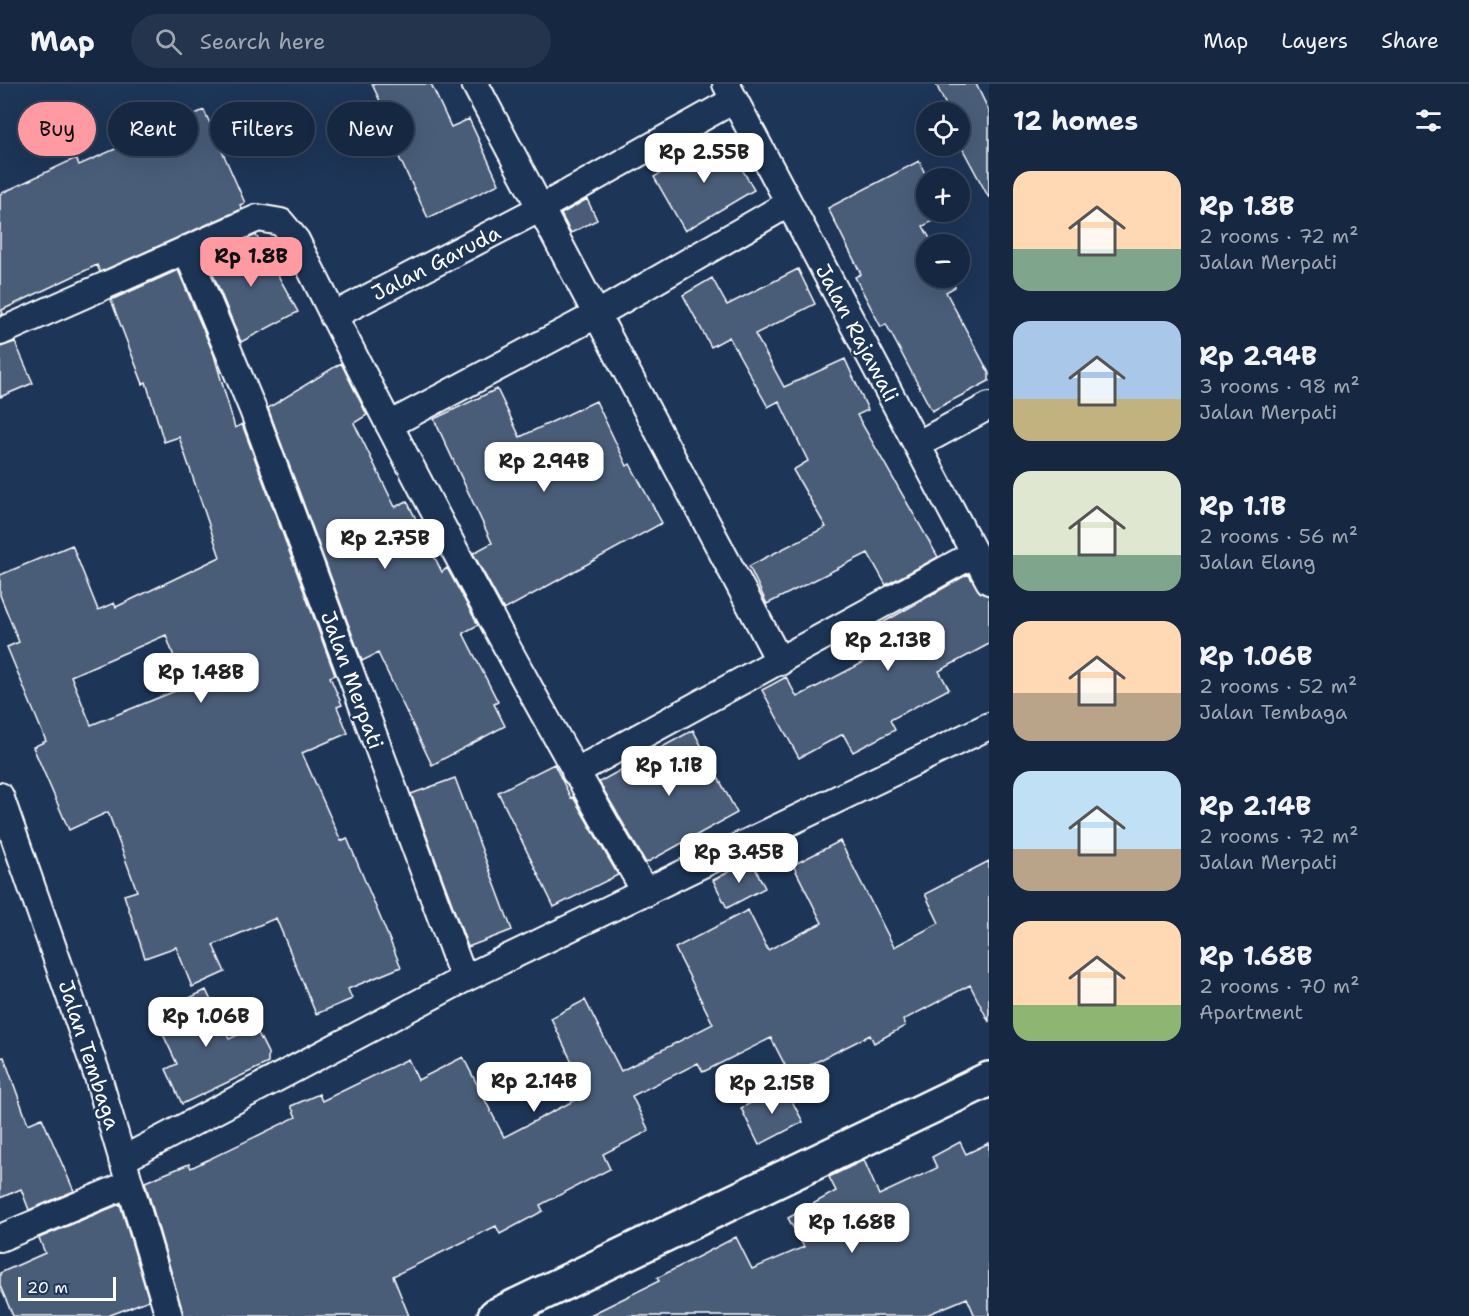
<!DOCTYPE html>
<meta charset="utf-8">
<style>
body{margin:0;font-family:"Shantell Sans",sans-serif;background:#23344c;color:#f1f3f6;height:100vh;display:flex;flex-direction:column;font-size:22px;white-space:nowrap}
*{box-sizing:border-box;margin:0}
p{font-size:20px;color:#9ea6b1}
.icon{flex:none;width:33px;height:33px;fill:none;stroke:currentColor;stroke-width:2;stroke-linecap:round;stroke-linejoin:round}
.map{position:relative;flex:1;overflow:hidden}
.side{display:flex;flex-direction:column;background:#162841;width:480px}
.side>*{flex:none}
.hud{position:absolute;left:18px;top:18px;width:570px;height:54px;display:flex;gap:12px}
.fabs{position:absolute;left:916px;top:18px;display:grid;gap:12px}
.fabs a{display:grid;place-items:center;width:54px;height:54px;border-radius:50%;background:#162841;box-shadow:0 6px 24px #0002,0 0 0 2px #35445a;font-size:30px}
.scale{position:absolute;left:18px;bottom:15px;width:98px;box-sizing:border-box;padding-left:6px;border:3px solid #fff;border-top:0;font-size:16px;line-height:21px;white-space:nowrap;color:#fff;-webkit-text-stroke:4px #1d3557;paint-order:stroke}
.price{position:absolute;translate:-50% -51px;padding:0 14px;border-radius:12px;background:#fff;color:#222;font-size:20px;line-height:39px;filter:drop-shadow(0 2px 3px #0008)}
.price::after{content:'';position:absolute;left:50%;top:36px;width:18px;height:14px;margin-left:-9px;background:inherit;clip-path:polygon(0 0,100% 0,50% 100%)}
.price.current{background:#ff9aa2;color:#111}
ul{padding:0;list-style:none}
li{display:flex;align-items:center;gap:18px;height:150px;padding:0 24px}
li span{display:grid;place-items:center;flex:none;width:168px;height:120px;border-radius:18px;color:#555}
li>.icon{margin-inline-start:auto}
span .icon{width:72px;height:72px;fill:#fffc;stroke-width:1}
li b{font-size:26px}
h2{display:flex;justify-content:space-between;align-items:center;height:72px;padding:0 24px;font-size:26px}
.chip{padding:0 21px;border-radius:27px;background:#162841;box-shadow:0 6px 24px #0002,0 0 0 2px #35445a;font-size:21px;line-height:54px}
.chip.current{background:#ff9aa2;color:#111}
header{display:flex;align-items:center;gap:36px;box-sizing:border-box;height:84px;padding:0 30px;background:#162841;border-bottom:2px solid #35445a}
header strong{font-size:28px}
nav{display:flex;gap:33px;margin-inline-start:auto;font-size:21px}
.search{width:420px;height:54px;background:#23344c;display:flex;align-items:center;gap:15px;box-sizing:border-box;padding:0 21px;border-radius:33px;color:#9ea6b1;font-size:22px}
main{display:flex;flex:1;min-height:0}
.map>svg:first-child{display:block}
.building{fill:#4a5d79;stroke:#fff;stroke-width:1.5;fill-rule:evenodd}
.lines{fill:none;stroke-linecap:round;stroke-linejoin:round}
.street-casing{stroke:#fff;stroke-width:30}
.primary-casing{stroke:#fff;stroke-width:38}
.street{stroke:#1d3557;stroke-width:26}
.primary{stroke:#1d3557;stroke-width:33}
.labels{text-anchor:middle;stroke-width:5;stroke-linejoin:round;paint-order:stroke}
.street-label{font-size:21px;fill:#fff;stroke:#1d3557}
</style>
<header>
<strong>Map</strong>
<div class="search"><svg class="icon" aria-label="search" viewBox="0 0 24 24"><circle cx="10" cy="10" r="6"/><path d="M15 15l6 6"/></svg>Search here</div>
<nav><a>Map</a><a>Layers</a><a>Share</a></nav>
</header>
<main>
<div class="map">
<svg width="989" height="1232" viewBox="0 0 989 1232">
<rect width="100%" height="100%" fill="#1d3557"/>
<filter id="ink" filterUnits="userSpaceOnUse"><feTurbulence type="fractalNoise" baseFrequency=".0167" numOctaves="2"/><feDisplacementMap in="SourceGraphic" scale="12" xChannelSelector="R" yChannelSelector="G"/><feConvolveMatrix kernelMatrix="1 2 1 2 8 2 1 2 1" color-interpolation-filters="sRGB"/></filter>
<g filter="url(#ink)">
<!-- building -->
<path class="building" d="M 372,0 L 431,0 L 451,43 L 469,35 L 499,100 L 428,134 L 397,69 L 403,66 Z
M 936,0 L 976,0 L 989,27 L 989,114 L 960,60 L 960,28 L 949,28 Z
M 204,26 L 245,119 L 240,121 L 242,125 L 100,188 L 97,181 L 2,226 L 3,230 L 0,232 L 0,110 L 76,74 L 79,81 Z
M 723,52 L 754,106 L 685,147 L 654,93 Z
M 919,77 L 927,94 L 927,128 L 943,128 L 945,131 L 923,142 L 933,160 L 927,160 L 927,194 L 950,194 L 955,203 L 946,208 L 989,289 L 989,297 L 932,327 L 886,240 L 881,243 L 855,193 L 861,190 L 828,124 Z
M 587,115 L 597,136 L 571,149 L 561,130 Z
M 256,151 L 298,228 L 241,258 L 206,173 Z
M 798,185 L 815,220 L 755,250 L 784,303 L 845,275 L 868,326 L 857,331 L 938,473 L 886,501 L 868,469 L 767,520 L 749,482 L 826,443 L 793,386 L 808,377 L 779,317 L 768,323 L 729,253 L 711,263 L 683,211 L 712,194 L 727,221 Z
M 178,186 L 214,271 L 235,344 L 242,340 L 335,591 L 330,593 L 342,621 L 337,623 L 348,649 L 302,669 L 341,757 L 347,754 L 401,883 L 348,905 L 352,915 L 316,930 L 276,834 L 213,861 L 225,888 L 192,903 L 176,863 L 145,874 L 124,811 L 137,807 L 108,728 L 69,746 L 33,663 L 46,657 L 7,563 L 19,558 L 0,511 L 0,491 L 72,461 L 98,526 L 114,519 L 116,523 L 220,473 L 179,353 L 164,358 L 146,298 L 143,300 L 111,216 ZM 166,551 L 185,603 L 91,641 L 71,592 Z
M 15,258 L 33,299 L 0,313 L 0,263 Z
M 341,279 L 367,331 L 354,339 L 395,423 L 407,417 L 442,488 L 447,484 L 478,541 L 463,549 L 498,618 L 494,620 L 505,642 L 432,681 L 378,569 L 362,577 L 268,324 Z
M 497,305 L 520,353 L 596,317 L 627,382 L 630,380 L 662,439 L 504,526 L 473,469 L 492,459 L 434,335 Z
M 968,490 L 981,509 L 989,512 L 989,560 L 939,587 L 949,605 L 890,636 L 895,646 L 853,668 L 843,650 L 799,674 L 762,606 L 786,593 L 797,613 L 868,576 L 856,554 Z
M 693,646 L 737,729 L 646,779 L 599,698 Z
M 554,680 L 571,714 L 573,713 L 618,791 L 554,823 L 498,708 Z
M 455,694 L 512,846 L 468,863 L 411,710 Z
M 840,757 L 894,863 L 939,839 L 925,810 L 989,777 L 989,938 L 970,901 L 903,936 L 905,942 L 874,959 L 870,951 L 790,991 L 771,954 L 703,988 L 698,979 L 632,1012 L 649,1047 L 603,1070 L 610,1085 L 540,1121 L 543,1127 L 500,1150 L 496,1142 L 393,1192 L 409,1232 L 184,1232 L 145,1098 L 189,1080 L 191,1084 L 296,1033 L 291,1022 L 319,1010 L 322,1017 L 408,975 L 418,996 L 463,973 L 504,1053 L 587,1010 L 551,934 L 585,916 L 621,987 L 713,940 L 675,864 L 748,826 L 768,866 L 822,839 L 793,781 Z
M 751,776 L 765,804 L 727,824 L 713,796 Z
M 206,906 L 229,955 L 255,943 L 268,969 L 268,979 L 182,1020 L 166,985 L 177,980 L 154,931 Z
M 4,973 L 28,1040 L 42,1034 L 74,1107 L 29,1126 L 21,1105 L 0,1114 L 0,974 Z
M 784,1002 L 803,1038 L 759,1061 L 741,1024 Z
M 960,1058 L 966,1070 L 989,1059 L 989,1232 L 975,1232 L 967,1214 L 924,1232 L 588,1232 L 659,1197 L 657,1194 L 736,1153 L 752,1185 L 804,1163 L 788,1134 L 836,1107 L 829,1093 L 864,1076 L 879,1111 L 937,1084 L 932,1073 Z
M 120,1120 L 149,1216 L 108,1232 L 13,1232 L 0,1202 L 0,1189 L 45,1169 L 39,1154 Z"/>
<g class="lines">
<defs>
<path id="street" d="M 475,0 L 780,578
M 726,0 L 989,497
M 186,165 L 253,326 L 464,895
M 333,232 L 539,125 L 734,16
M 0,248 L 258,134 L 281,138 L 296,156 C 405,377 521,596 646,809
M 389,341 L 596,231 L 788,120
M 917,361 L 989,322
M 575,688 L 974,470
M 0,712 L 98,993 L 169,1232
M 122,1076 L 464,895 L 989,642
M 0,1154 L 129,1100"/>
<path id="primary" d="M 495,1232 L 989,995"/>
</defs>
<!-- street casing -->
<use href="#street" class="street-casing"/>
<!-- primary casing -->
<use href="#primary" class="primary-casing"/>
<!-- street -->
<use href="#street" class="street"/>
<!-- primary -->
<use href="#primary" class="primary"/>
</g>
</g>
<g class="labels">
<!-- street labels -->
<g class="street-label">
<text transform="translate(436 179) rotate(-27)" y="7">Jalan Garuda</text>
<text transform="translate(857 249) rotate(62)" y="7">Jalan Rajawali</text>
<text transform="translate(352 596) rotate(70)" y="7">Jalan Merpati</text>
<text transform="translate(89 971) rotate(72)" y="7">Jalan Tembaga</text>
</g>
</g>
</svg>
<div class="fabs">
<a><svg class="icon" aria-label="locate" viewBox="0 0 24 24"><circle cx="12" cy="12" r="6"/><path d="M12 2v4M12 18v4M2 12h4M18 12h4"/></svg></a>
<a>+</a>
<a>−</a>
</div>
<div class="scale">20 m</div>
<b class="price" style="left:704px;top:100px">Rp 2.55B</b>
<b class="price current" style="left:251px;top:204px">Rp 1.8B</b>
<b class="price" style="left:544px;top:409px">Rp 2.94B</b>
<b class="price" style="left:385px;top:486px">Rp 2.75B</b>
<b class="price" style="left:888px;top:588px">Rp 2.13B</b>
<b class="price" style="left:201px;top:620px">Rp 1.48B</b>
<b class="price" style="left:669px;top:713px">Rp 1.1B</b>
<b class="price" style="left:739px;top:800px">Rp 3.45B</b>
<b class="price" style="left:206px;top:964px">Rp 1.06B</b>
<b class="price" style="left:534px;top:1029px">Rp 2.14B</b>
<b class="price" style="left:772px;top:1031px">Rp 2.15B</b>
<b class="price" style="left:852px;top:1170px">Rp 1.68B</b>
<div class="hud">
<a class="chip current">Buy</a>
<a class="chip">Rent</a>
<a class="chip">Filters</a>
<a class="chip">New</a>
</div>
</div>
<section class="side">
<h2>12 homes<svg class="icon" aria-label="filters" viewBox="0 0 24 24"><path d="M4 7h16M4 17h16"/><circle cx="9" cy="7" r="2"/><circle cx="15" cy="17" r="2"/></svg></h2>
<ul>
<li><span style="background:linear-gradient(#ffd9b3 65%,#7fa58c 0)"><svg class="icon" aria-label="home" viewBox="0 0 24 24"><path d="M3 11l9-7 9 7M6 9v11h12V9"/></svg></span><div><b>Rp 1.8B</b><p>2 rooms · 72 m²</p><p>Jalan Merpati</p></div></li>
<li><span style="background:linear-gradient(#a9c7e8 65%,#c2b280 0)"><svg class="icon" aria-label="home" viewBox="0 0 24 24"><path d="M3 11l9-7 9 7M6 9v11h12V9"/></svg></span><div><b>Rp 2.94B</b><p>3 rooms · 98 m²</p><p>Jalan Merpati</p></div></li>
<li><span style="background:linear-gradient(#dfe7d0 70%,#7fa58c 0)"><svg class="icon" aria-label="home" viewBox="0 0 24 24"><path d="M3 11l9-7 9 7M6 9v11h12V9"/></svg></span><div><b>Rp 1.1B</b><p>2 rooms · 56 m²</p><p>Jalan Elang</p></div></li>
<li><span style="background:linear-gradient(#ffd9b3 60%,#b9a48a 0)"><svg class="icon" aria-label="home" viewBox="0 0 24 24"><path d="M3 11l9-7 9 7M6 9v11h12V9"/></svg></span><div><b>Rp 1.06B</b><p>2 rooms · 52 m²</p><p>Jalan Tembaga</p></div></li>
<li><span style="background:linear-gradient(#bfe0f5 65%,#b9a48a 0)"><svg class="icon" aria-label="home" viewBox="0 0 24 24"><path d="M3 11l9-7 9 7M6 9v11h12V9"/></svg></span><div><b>Rp 2.14B</b><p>2 rooms · 72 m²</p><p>Jalan Merpati</p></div></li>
<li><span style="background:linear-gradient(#ffd9b3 70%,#8fb573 0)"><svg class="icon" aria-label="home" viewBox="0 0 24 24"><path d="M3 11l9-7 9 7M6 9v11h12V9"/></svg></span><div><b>Rp 1.68B</b><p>2 rooms · 70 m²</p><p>Apartment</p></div></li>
</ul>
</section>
</main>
